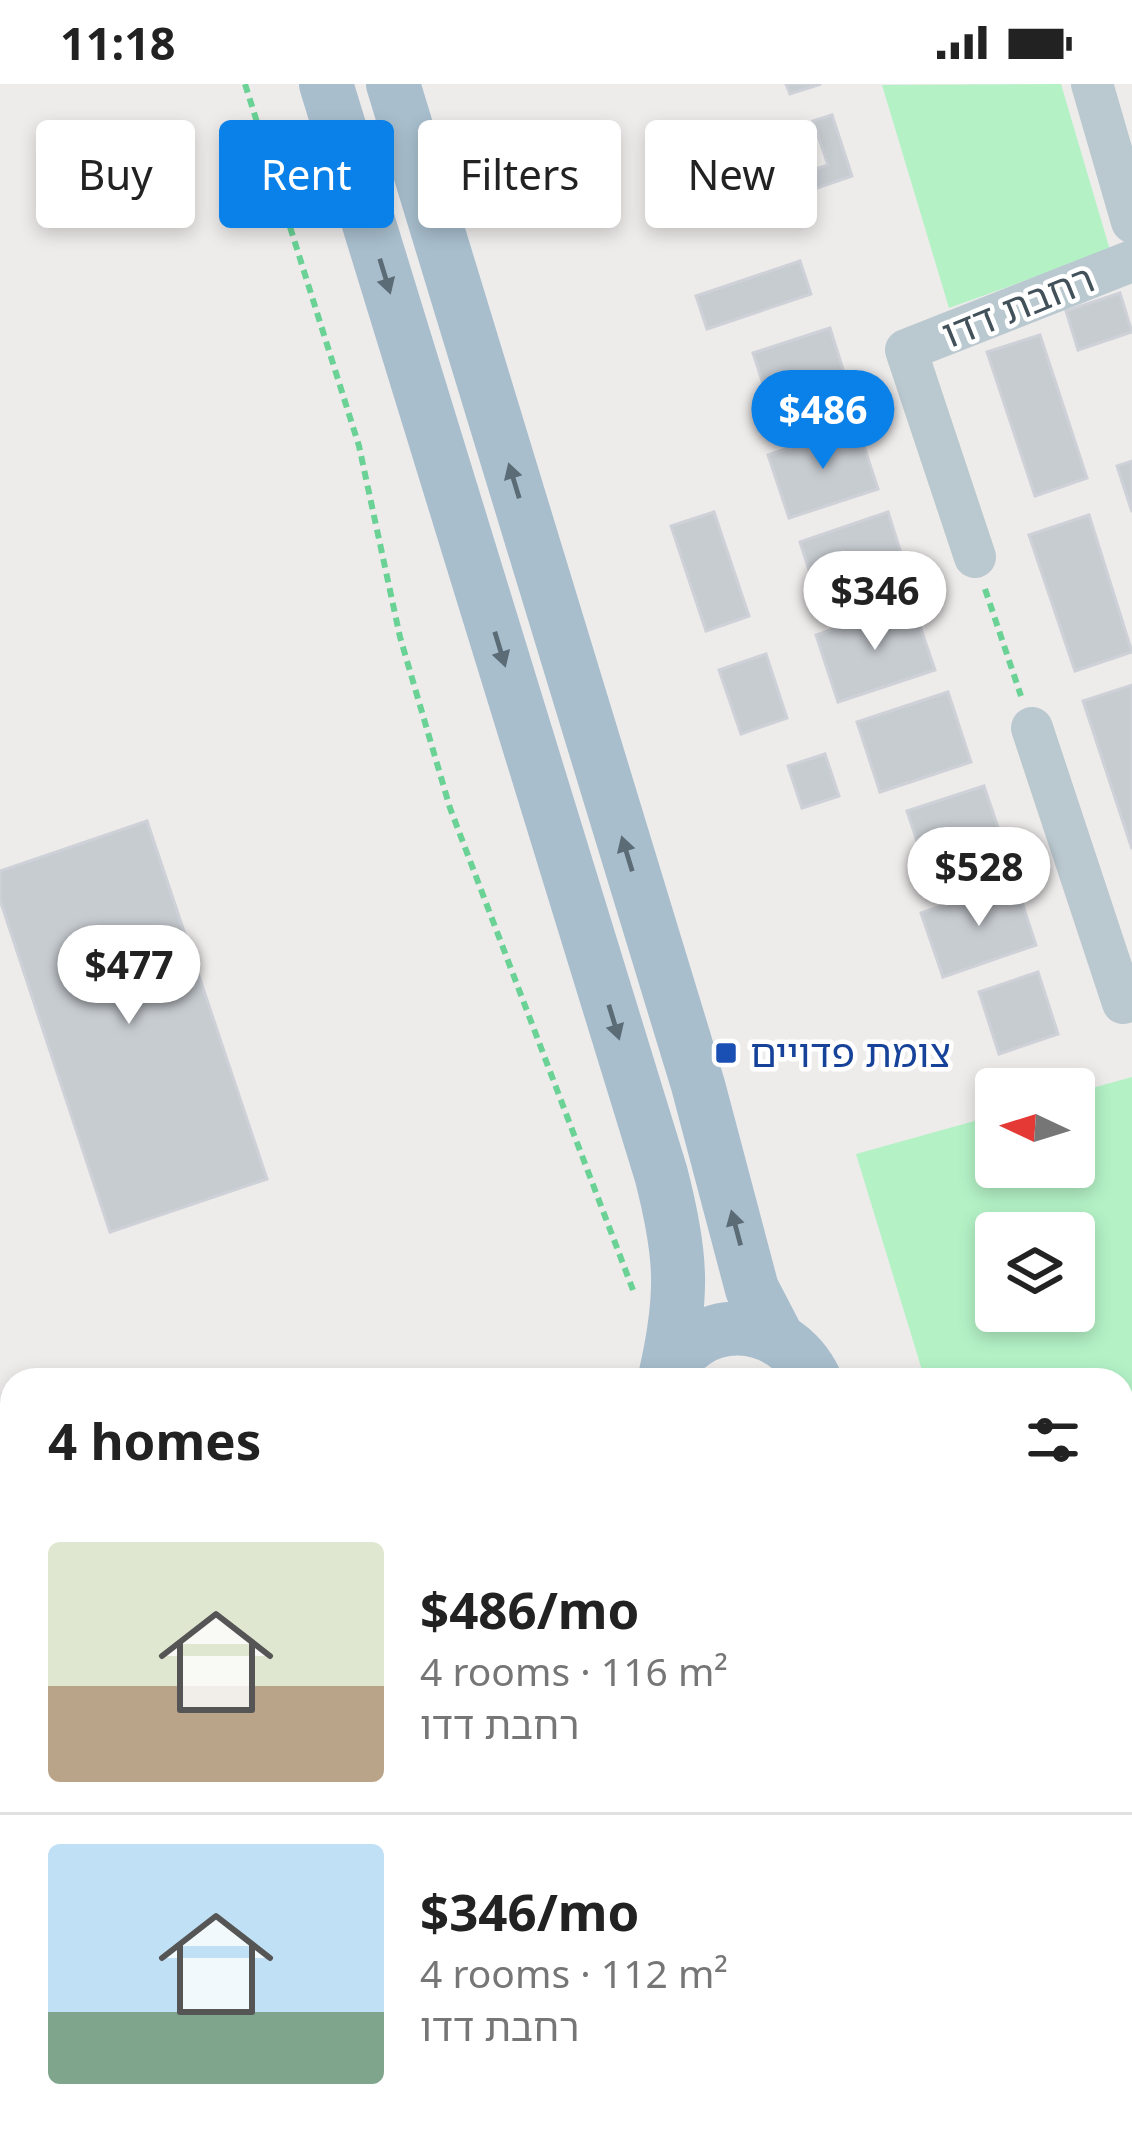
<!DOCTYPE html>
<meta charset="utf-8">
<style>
body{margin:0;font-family:"Noto Sans","Noto Sans Hebrew",sans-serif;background:#f6f6f6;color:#222;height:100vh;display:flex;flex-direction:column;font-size:45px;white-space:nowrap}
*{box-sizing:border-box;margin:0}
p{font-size:39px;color:#767676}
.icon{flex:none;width:66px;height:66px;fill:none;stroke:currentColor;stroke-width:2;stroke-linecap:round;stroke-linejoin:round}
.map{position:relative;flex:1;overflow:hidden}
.drawer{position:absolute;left:0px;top:1284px;width:1134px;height:768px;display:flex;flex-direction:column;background:#fff;border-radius:36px 36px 0 0;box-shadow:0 6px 18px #0003}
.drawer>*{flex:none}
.hud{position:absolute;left:36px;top:36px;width:1062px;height:108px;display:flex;gap:24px}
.needle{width:78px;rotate:274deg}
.tools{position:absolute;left:975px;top:984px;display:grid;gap:24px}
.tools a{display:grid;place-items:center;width:120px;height:120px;border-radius:12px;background:#fff;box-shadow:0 6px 18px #0003;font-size:60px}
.price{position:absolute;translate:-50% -102px;padding:0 27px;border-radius:42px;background:#fff;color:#222;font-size:39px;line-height:78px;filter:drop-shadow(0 3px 6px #0008)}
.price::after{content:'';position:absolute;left:50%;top:72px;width:36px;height:27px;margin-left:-18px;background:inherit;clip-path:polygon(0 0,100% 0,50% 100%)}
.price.on{background:#0a81e9;color:#fff}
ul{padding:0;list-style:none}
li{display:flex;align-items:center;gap:36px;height:300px;padding:0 48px}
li+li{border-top:3px solid #e0e0e0}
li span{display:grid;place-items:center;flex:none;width:336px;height:240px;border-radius:12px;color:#555}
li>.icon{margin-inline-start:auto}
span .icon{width:144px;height:144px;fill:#fffc;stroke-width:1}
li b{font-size:51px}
h2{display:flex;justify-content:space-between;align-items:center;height:144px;padding:0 48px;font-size:51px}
.tag{padding:0 42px;border-radius:12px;background:#fff;box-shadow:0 6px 18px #0003;font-size:42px;line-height:108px}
.tag.on{background:#0a81e9;color:#fff}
.status{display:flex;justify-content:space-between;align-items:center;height:84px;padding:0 60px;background:#fff;direction:ltr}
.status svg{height:33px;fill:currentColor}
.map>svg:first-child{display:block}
.green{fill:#b4f2c6;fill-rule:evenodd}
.building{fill:#c7ccd1;stroke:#ced2d8;stroke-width:3}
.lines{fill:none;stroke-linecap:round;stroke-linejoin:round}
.path{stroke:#69d294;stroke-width:6;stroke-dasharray:9 6;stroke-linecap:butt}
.minor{stroke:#bac8cf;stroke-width:42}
.major{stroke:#a8becd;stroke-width:54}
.oneway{fill:#5c6c77}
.transit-dot{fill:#1a4fb4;stroke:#fff;stroke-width:4.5}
.labels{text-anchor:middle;stroke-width:9;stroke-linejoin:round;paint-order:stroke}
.street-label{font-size:39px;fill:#42515a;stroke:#fff}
.transit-label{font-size:39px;fill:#164399;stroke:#fff;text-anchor:start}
</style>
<div class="status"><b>11:18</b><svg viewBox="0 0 49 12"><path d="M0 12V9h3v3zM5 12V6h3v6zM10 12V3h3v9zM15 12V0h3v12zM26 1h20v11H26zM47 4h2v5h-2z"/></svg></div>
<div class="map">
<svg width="1132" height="2052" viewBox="0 0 1132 2052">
<rect width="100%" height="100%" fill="#eeebeb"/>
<!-- green -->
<path class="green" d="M 1061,0 L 1110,166 L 949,224 L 882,1 Z
M 1132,993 L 1132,1968 L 1122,1935 L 1122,1296 L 925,1296 L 856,1070 L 996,1031 L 996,1083 L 1074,1083 L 1074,1009 ZM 996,1149 L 1074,1149 L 1074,1227 L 996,1227 Z"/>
<!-- building -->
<path class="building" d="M 786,0 L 821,0 L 790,10 Z
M 832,31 L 852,92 L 788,114 L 794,133 L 778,139 L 760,83 L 776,78 L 782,96 L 828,81 L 813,37 Z
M 800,177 L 811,210 L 707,245 L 696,212 Z
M 1120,209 L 1132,248 L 1078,266 L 1066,227 Z
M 830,244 L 851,311 L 775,337 L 753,269 Z
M 1040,251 L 1087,394 L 1035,412 L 987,268 Z
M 857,341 L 878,405 L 789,434 L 768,371 Z
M 1132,377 L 1132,428 L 1117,382 Z
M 714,428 L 749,532 L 706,547 L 671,442 Z
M 888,428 L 907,488 L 819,517 L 800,458 Z
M 1089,431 L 1132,568 L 1075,587 L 1029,451 Z
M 912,519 L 935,586 L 838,618 L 816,551 Z
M 766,570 L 787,634 L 741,650 L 719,586 Z
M 1132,601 L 1132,765 L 1083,617 Z
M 948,608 L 971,678 L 880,708 L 857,638 Z
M 825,670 L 839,712 L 802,724 L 788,682 Z
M 984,702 L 1006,767 L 929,793 L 907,727 Z
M 147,737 L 267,1095 L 110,1148 L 0,816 L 0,787 Z
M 1015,797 L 1036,861 L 943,893 L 921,829 Z
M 1038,888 L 1058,950 L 999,970 L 979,908 Z"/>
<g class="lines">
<!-- path -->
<path class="path" d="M 245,0 L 359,362 L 400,553 L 450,724 L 633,1206
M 985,505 L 1021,612
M 804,2040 L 808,2052"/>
<!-- minor -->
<path class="minor" d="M 1092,0 L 1132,138
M 975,473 L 906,266 L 1132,177
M 1032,644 L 1123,919 L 1132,916
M 0,1553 L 12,1549"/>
<!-- major -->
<path class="major" d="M 326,0 L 661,1090 C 682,1171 684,1211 665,1293
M 393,0 L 698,1001 L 752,1205 L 777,1253
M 664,1296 C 694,1225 783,1230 815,1296
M 1023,2040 L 1028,2052"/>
</g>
<!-- one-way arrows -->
<defs><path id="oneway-solid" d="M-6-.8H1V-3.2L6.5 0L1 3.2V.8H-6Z" transform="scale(3)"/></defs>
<g class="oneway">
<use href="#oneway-solid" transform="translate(385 192) rotate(73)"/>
<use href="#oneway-solid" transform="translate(514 397) rotate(-107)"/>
<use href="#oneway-solid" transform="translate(500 565) rotate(73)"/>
<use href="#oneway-solid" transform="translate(627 770) rotate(-107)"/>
<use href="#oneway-solid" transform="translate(614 938) rotate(73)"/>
<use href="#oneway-solid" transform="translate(736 1144) rotate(-105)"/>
</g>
<!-- markers -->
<rect class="transit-dot" x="714" y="957" width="24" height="24" rx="6"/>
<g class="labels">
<!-- street labels -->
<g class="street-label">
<text transform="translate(1018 222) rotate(-22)" y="14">רחבת דדו</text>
</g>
<!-- transit labels -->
<g class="transit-label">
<text x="750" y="983">צומת פדויים</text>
</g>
</g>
</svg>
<div class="tools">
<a><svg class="needle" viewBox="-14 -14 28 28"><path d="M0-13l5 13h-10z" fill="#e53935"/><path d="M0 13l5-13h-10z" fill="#767676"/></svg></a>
<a><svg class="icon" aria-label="layers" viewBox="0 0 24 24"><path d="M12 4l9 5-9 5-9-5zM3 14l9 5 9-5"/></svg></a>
</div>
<b class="price on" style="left:823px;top:388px">$486</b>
<b class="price" style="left:875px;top:569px">$346</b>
<b class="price" style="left:979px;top:845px">$528</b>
<b class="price" style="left:129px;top:943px">$477</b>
<div class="hud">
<a class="tag">Buy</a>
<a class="tag on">Rent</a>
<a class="tag">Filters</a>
<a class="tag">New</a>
</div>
<section class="drawer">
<h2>4 homes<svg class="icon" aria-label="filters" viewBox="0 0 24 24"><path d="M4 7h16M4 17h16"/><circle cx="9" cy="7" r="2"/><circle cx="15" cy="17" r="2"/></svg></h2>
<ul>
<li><span style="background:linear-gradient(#dfe7d0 60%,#b9a48a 0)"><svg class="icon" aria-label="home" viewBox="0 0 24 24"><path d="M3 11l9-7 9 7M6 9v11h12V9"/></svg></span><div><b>$486/mo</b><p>4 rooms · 116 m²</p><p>רחבת דדו</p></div></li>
<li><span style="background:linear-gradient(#bfe0f5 70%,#7fa58c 0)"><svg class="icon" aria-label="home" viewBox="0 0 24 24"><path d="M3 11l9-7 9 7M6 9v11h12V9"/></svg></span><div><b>$346/mo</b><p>4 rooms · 112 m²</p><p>רחבת דדו</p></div></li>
</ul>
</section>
</div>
